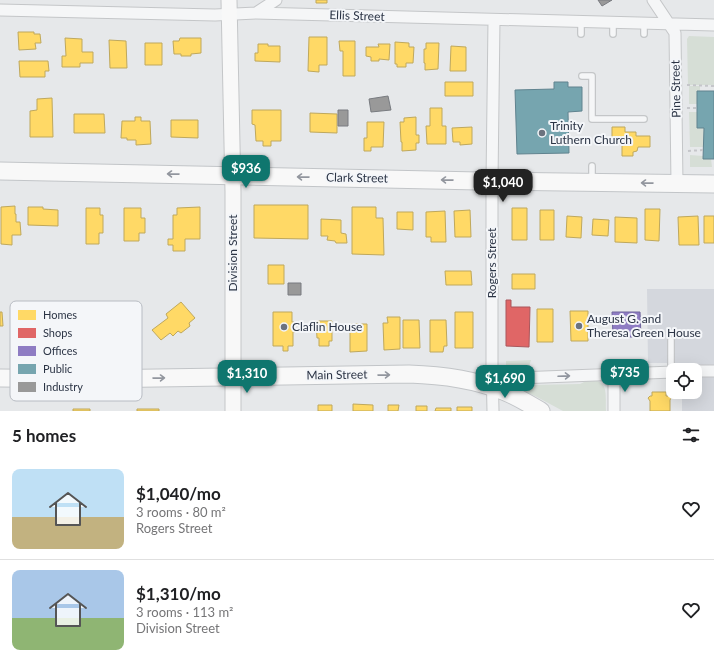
<!DOCTYPE html>
<meta charset="utf-8">
<style>
body{margin:0;font-family:Lato,sans-serif;background:#f2f2f2;color:#202124;height:100vh;display:flex;flex-direction:column;font-size:15px;white-space:nowrap}
*{box-sizing:border-box;margin:0}
p{font-size:13px;color:#757577}
.icon{flex:none;width:22px;height:22px;fill:none;stroke:currentColor;stroke-width:2;stroke-linecap:round;stroke-linejoin:round}
.map{position:relative;height:411px;overflow:hidden}
.sheet{display:flex;flex-direction:column;background:#fff;flex:1}
.sheet>*{flex:none}
.controls{position:absolute;left:666px;top:363px;display:grid;gap:8px}
.controls a{display:grid;place-items:center;width:36px;height:36px;border-radius:8px;background:#fff;box-shadow:0 4px 16px #0002;font-size:20px}
.price{position:absolute;translate:-50% -34px;padding:0 9px;border-radius:8px;background:#0f766e;color:#fff;font-size:13px;line-height:26px;filter:drop-shadow(0 1px 2px #0008)}
.price::after{content:'';position:absolute;left:50%;top:24px;width:12px;height:9px;margin-left:-6px;background:inherit;clip-path:polygon(0 0,100% 0,50% 100%)}
.price.current{background:#222;color:#fff}
ul{padding:0;list-style:none}
li{display:flex;align-items:center;gap:12px;height:100px;padding:0 12px}
li+li{border-top:1px solid #e0e0e0}
li span{display:grid;place-items:center;flex:none;width:112px;height:80px;border-radius:8px;color:#555}
li>.icon{margin-inline-start:auto}
span .icon{width:48px;height:48px;fill:#fffc;stroke-width:1}
li b{font-size:17px}
h2{display:flex;justify-content:space-between;align-items:center;height:48px;padding:0 12px;font-size:17px}
.map>svg:first-child{display:block}
.built{fill:#d4d7dd}
.green{fill:#d6ded6}
.homes{fill:#ffd966;stroke:#bfa85c}
.shops{fill:#e06666;stroke:#aa575c}
.offices{fill:#8e7cc3;stroke:#70669d}
.public{fill:#76a5af;stroke:#60838f}
.industry{fill:#999;stroke:#787b80}
.lines{fill:none;stroke-linecap:round;stroke-linejoin:round}
.lane-casing{stroke:#c4c6c8;stroke-width:8}
.street-casing{stroke:#c4c6c8;stroke-width:13}
.secondary-casing{stroke:#c4c6c8;stroke-width:17}
.primary-casing{stroke:#c2c5c8;stroke-width:19}
.path{stroke:#c5c6ca;stroke-width:2;stroke-dasharray:3 3;stroke-linecap:butt}
.lane{stroke:#f5f6f7;stroke-width:5.5}
.street{stroke:#f5f6f7;stroke-width:11}
.secondary{stroke:#f8f8f8;stroke-width:15}
.primary{stroke:#f8f8f8;stroke-width:17}
.oneway{stroke:#92969e}
.oneway2{stroke:#90959e}
.poi-dot{fill:#6c737f;stroke:#f4f6f9;stroke-width:1.5}
.labels{text-anchor:middle;stroke-width:4;stroke-linejoin:round;paint-order:stroke}
.street-label{font-size:12px;fill:#2b3445;stroke:#f4f6f9}
.poi-label{font-size:12px;fill:#2b3445;stroke:#f4f6f9;text-anchor:start}
.key{fill:#f4f6f9;stroke:#b8bcc3;stroke-width:1}
.key-label{font-size:11px;fill:#2b3445}
</style>
<div class="map">
<svg width="714" height="411" viewBox="0 0 714 411">
<rect width="100%" height="100%" fill="#e6e8ea"/>
<!-- built -->
<path class="built" d="M 647,289 L 714,289 L 714,411 L 682,411 L 682,392 L 695,392 L 695,370 L 682,370 L 681,363 L 648,363 Z"/>
<!-- green -->
<path class="green" d="M 689,36 L 714,37 L 714,85 L 688,85 L 687,39 Z
M 689,86 L 700,86 L 700,91 L 697,91 L 698,104 L 689,104 Z
M 689,112 L 698,112 L 698,128 L 704,128 L 703,147 L 690,147 Z
M 690,155 L 703,156 L 704,159 L 711,159 L 712,167 L 690,167 Z
M 531,360 C 529,371 519,373 510,375 L 508,371 L 506,369 L 506,361 Z
M 588,380 C 610,379 605,395 606,411 L 563,411 L 537,397 L 511,385 L 511,383 L 521,382 L 532,385 L 580,384 Z"/>
<!-- homes -->
<path class="homes" d="M 316,0 L 327,0 L 327,3 L 316,3 Z
M 18,32 L 34,32 L 34,34 L 40,34 L 41,43 L 35,43 L 36,49 L 19,50 Z
M 309,37 L 327,37 L 327,65 L 319,65 L 319,72 L 308,71 Z
M 65,38 L 82,39 L 82,52 L 93,52 L 93,63 L 80,63 L 80,67 L 62,67 L 62,56 L 66,56 Z
M 180,38 L 201,38 L 201,53 L 191,54 L 191,56 L 181,56 L 181,54 L 174,54 L 173,41 L 179,41 Z
M 109,40 L 126,41 L 127,68 L 110,68 Z
M 339,41 L 355,41 L 355,76 L 343,76 L 343,51 L 340,51 Z
M 395,42 L 409,43 L 409,47 L 414,47 L 413,63 L 406,63 L 406,67 L 397,67 L 397,64 L 395,64 Z
M 145,43 L 162,43 L 162,65 L 145,65 Z
M 426,43 L 439,43 L 438,69 L 425,70 L 425,63 L 424,63 L 424,49 L 426,49 Z
M 258,44 L 268,44 L 268,46 L 280,46 L 280,62 L 255,61 L 255,53 L 258,53 Z
M 378,44 L 390,44 L 389,60 L 379,59 L 379,61 L 371,61 L 371,57 L 366,56 L 366,47 L 379,47 Z
M 451,46 L 466,47 L 466,71 L 450,71 Z
M 19,61 L 48,61 L 49,71 L 45,71 L 45,77 L 20,77 Z
M 445,82 L 473,82 L 473,96 L 445,96 Z
M 52,98 L 53,137 L 30,137 L 30,111 L 37,110 L 37,99 Z
M 430,108 L 442,108 L 442,126 L 446,126 L 446,144 L 427,144 L 426,126 L 430,126 Z
M 252,110 L 281,110 L 281,141 L 271,141 L 271,146 L 263,146 L 263,141 L 256,141 L 255,125 L 252,124 Z
M 310,113 L 337,114 L 337,133 L 310,132 Z
M 74,114 L 104,114 L 105,133 L 74,133 Z
M 135,117 L 141,117 L 141,121 L 150,121 L 151,144 L 136,145 L 136,140 L 127,140 L 127,138 L 121,138 L 122,121 L 135,121 Z
M 416,117 L 416,135 L 419,135 L 419,143 L 416,143 L 416,150 L 402,151 L 402,142 L 401,142 L 400,122 L 404,122 L 404,118 Z
M 171,120 L 198,120 L 198,138 L 171,137 Z
M 367,122 L 384,122 L 383,147 L 371,147 L 371,151 L 364,151 L 364,138 L 367,138 Z
M 472,127 L 472,144 L 460,145 L 460,142 L 453,142 L 452,128 Z
M 612,127 L 625,127 L 625,132 L 636,132 L 636,136 L 650,136 L 650,147 L 638,147 L 637,151 L 633,152 L 633,156 L 622,156 L 622,142 L 612,142 Z
M 254,205 L 308,205 L 308,239 L 254,238 Z
M 15,206 L 15,214 L 16,214 L 16,222 L 20,222 L 21,235 L 12,235 L 12,245 L 1,244 L 1,207 Z
M 28,207 L 43,207 L 43,209 L 58,210 L 58,226 L 28,225 Z
M 200,207 L 200,239 L 185,239 L 185,251 L 173,251 L 173,245 L 168,245 L 168,239 L 173,239 L 173,215 L 177,215 L 177,208 Z
M 352,207 L 376,207 L 376,218 L 383,218 L 384,255 L 352,254 Z
M 86,208 L 100,208 L 100,215 L 103,215 L 103,233 L 99,233 L 99,244 L 86,244 Z
M 124,208 L 141,208 L 141,218 L 145,218 L 145,233 L 139,233 L 139,241 L 124,241 Z
M 512,208 L 527,208 L 527,240 L 512,240 Z
M 645,209 L 660,209 L 659,241 L 645,240 Z
M 470,210 L 471,237 L 455,237 L 454,211 Z
M 540,210 L 554,210 L 554,240 L 540,240 Z
M 445,211 L 446,242 L 431,242 L 431,237 L 426,237 L 426,212 Z
M 397,212 L 413,212 L 413,230 L 397,229 Z
M 567,216 L 582,217 L 581,238 L 566,237 Z
M 698,216 L 699,245 L 679,245 L 678,217 Z
M 704,216 L 714,216 L 714,243 L 704,243 Z
M 615,217 L 637,218 L 637,243 L 615,242 Z
M 321,219 L 341,220 L 341,233 L 346,234 L 347,243 L 336,243 L 335,241 L 327,240 L 328,236 L 321,236 Z
M 593,219 L 609,220 L 608,236 L 592,235 Z
M 268,265 L 284,265 L 284,284 L 268,284 Z
M 445,271 L 471,271 L 472,285 L 446,285 Z
M 512,274 L 535,274 L 535,289 L 512,289 Z
M 181,302 L 195,318 L 189,323 L 190,326 L 181,333 L 178,331 L 173,336 L 170,333 L 161,340 L 152,330 L 168,318 L 166,314 Z
M 537,309 L 553,309 L 553,342 L 537,342 Z
M 570,311 L 588,311 L 588,341 L 571,341 Z
M 0,312 L 2,312 L 3,326 L 0,326 Z
M 273,312 L 292,312 L 292,322 L 294,322 L 295,332 L 293,332 L 293,346 L 288,346 L 288,351 L 283,351 L 283,346 L 273,346 Z
M 455,312 L 473,312 L 473,348 L 455,348 Z
M 387,317 L 400,317 L 400,349 L 384,350 L 383,323 L 388,323 Z
M 403,320 L 419,320 L 420,348 L 403,348 Z
M 430,320 L 446,320 L 447,346 L 444,346 L 443,352 L 430,352 Z
M 316,321 L 332,321 L 332,341 L 329,341 L 329,346 L 319,346 L 319,338 L 317,338 Z
M 350,324 L 367,324 L 367,351 L 350,352 Z
M 652,392 L 666,392 L 666,396 L 670,396 L 671,398 L 670,400 L 670,411 L 650,411 L 650,401 L 648,398 L 650,396 L 652,396 Z
M 353,404 L 373,405 L 373,411 L 353,411 Z
M 318,405 L 332,405 L 332,411 L 318,411 Z
M 388,405 L 399,405 L 398,411 L 388,411 Z
M 416,406 L 427,406 L 427,411 L 416,411 Z
M 457,407 L 472,407 L 472,411 L 457,411 Z
M 436,408 L 451,408 L 451,411 L 435,411 Z
M 73,409 L 90,409 L 90,411 L 73,411 Z
M 137,409 L 159,409 L 159,411 L 137,411 Z"/>
<!-- shops -->
<path class="shops" d="M 506,300 L 511,300 L 511,307 L 530,307 L 529,347 L 506,346 Z"/>
<!-- offices -->
<path class="offices" d="M 612,312 L 640,312 L 641,337 L 613,337 Z"/>
<!-- public -->
<path class="public" d="M 554,82 L 568,82 L 568,87 L 582,87 L 582,111 L 568,112 L 569,153 L 517,154 L 515,90 L 554,89 Z
M 697,91 L 714,91 L 714,159 L 703,159 L 704,128 L 697,128 Z"/>
<!-- industry -->
<path class="industry" d="M 598,0 L 612,0 L 602,6 Z
M 388,96 L 391,110 L 371,112 L 369,99 Z
M 338,110 L 348,110 L 348,126 L 338,126 Z
M 288,283 L 301,283 L 301,295 L 288,295 Z"/>
<g class="lines">
<defs>
<path id="lane" d="M 613,23 L 613,34
M 581,34 L 581,22
M 644,34 L 644,24
M 582,76 L 592,76 L 592,119 L 644,119
M 592,180 L 592,166
M 671,372 L 671,340"/>
<path id="street" d="M 653,0 L 675,33 L 677,184
M 0,10 L 215,15 L 256,13 L 714,25
M 256,13 L 276,0
M 695,371 L 714,371
M 614,374 L 614,411
M 486,378 L 518,378 L 673,372
M 493,411 L 492,365 L 492,181 L 494,20"/>
<path id="secondary" d="M 229,0 L 233,192 L 233,411"/>
<path id="primary" d="M 0,171 L 479,181 L 714,184
M 0,378 L 92,379 L 409,374 C 441,375 473,379 503,391 C 516,396 529,404 541,411"/>
</defs>
<!-- lane casing -->
<use href="#lane" class="lane-casing"/>
<!-- street casing -->
<use href="#street" class="street-casing"/>
<!-- secondary casing -->
<use href="#secondary" class="secondary-casing"/>
<!-- primary casing -->
<use href="#primary" class="primary-casing"/>
<!-- path -->
<path class="path" d="M 687,85 L 714,86
M 687,108 L 698,108
M 688,151 L 703,150"/>
<!-- lane -->
<use href="#lane" class="lane"/>
<!-- street -->
<use href="#street" class="street"/>
<!-- secondary -->
<use href="#secondary" class="secondary"/>
<!-- primary -->
<use href="#primary" class="primary"/>
</g>
<!-- one-way arrows -->
<defs><path id="oneway-shaft" d="M-6 0H5M1.5-3L5.5 0L1.5 3" fill="none" stroke-width="1.6" stroke-linecap="round" stroke-linejoin="round"/></defs>
<g class="oneway">
<use href="#oneway-shaft" transform="translate(173 174) rotate(-179)"/>
<use href="#oneway-shaft" transform="translate(303 177) rotate(-179)"/>
<use href="#oneway-shaft" transform="translate(447 180) rotate(-179)"/>
<use href="#oneway-shaft" transform="translate(647 183) rotate(-179)"/>
<use href="#oneway-shaft" transform="translate(384 375) rotate(-1)"/>
<use href="#oneway-shaft" transform="translate(159 378) rotate(-1)"/>
</g>
<use class="oneway2" href="#oneway-shaft" transform="translate(564 376) rotate(-2)"/>
<!-- markers -->
<g class="poi-dot">
<circle cx="542" cy="133" r="4"/>
<circle cx="579" cy="326" r="4"/>
<circle cx="284" cy="327" r="4"/>
</g>
<g class="labels">
<!-- street labels -->
<g class="street-label">
<text transform="translate(357 16) rotate(2)" y="4">Ellis Street</text>
<text transform="translate(676 89) rotate(-91)" y="4">Pine Street</text>
<text transform="translate(357 178) rotate(1)" y="4">Clark Street</text>
<text transform="translate(233 253) rotate(-90)" y="4">Division Street</text>
<text transform="translate(492 263) rotate(-90)" y="4">Rogers Street</text>
<text transform="translate(337 375) rotate(-1)" y="4">Main Street</text>
</g>
<!-- poi labels -->
<g class="poi-label">
<text x="550" y="130">Trinity<tspan x="550" dy="14">Luthern Church</tspan></text>
<text x="587" y="323">August G. and<tspan x="587" dy="14">Theresa Green House</tspan></text>
<text x="292" y="331">Claflin House</text>
</g>
</g>
<!-- legend -->
<rect x="10" y="301" width="132" height="100" rx="6" class="key"/>
<rect x="18" y="310" width="18" height="10" fill="#ffd966"/>
<rect x="18" y="328" width="18" height="10" fill="#e06666"/>
<rect x="18" y="346" width="18" height="10" fill="#8e7cc3"/>
<rect x="18" y="364" width="18" height="10" fill="#76a5af"/>
<rect x="18" y="382" width="18" height="10" fill="#999"/>
<g class="key-label">
<text x="43" y="319">Homes</text>
<text x="43" y="337">Shops</text>
<text x="43" y="355">Offices</text>
<text x="43" y="373">Public</text>
<text x="43" y="391">Industry</text>
</g>
</svg>
<div class="controls">
<a><svg class="icon" aria-label="locate" viewBox="0 0 24 24"><circle cx="12" cy="12" r="6"/><path d="M12 2v4M12 18v4M2 12h4M18 12h4"/></svg></a>
</div>
<b class="price" style="left:246px;top:189px">$936</b>
<b class="price current" style="left:503px;top:203px">$1,040</b>
<b class="price" style="left:625px;top:393px">$735</b>
<b class="price" style="left:247px;top:394px">$1,310</b>
<b class="price" style="left:505px;top:399px">$1,690</b>
</div>
<section class="sheet">
<h2>5 homes<svg class="icon" aria-label="filters" viewBox="0 0 24 24"><path d="M4 7h16M4 17h16"/><circle cx="9" cy="7" r="2"/><circle cx="15" cy="17" r="2"/></svg></h2>
<ul>
<li><span style="background:linear-gradient(#bfe0f5 60%,#c2b280 0)"><svg class="icon" aria-label="home" viewBox="0 0 24 24"><path d="M3 11l9-7 9 7M6 9v11h12V9"/></svg></span><div><b>$1,040/mo</b><p>3 rooms · 80 m²</p><p>Rogers Street</p></div><svg class="icon" aria-label="heart" viewBox="0 0 24 24"><path d="M12 20l-8-8c-3-5 5-10 8-4 3-6 11-1 8 4z"/></svg></li>
<li><span style="background:linear-gradient(#a9c7e8 60%,#8fb573 0)"><svg class="icon" aria-label="home" viewBox="0 0 24 24"><path d="M3 11l9-7 9 7M6 9v11h12V9"/></svg></span><div><b>$1,310/mo</b><p>3 rooms · 113 m²</p><p>Division Street</p></div><svg class="icon" aria-label="heart" viewBox="0 0 24 24"><path d="M12 20l-8-8c-3-5 5-10 8-4 3-6 11-1 8 4z"/></svg></li>
</ul>
</section>
